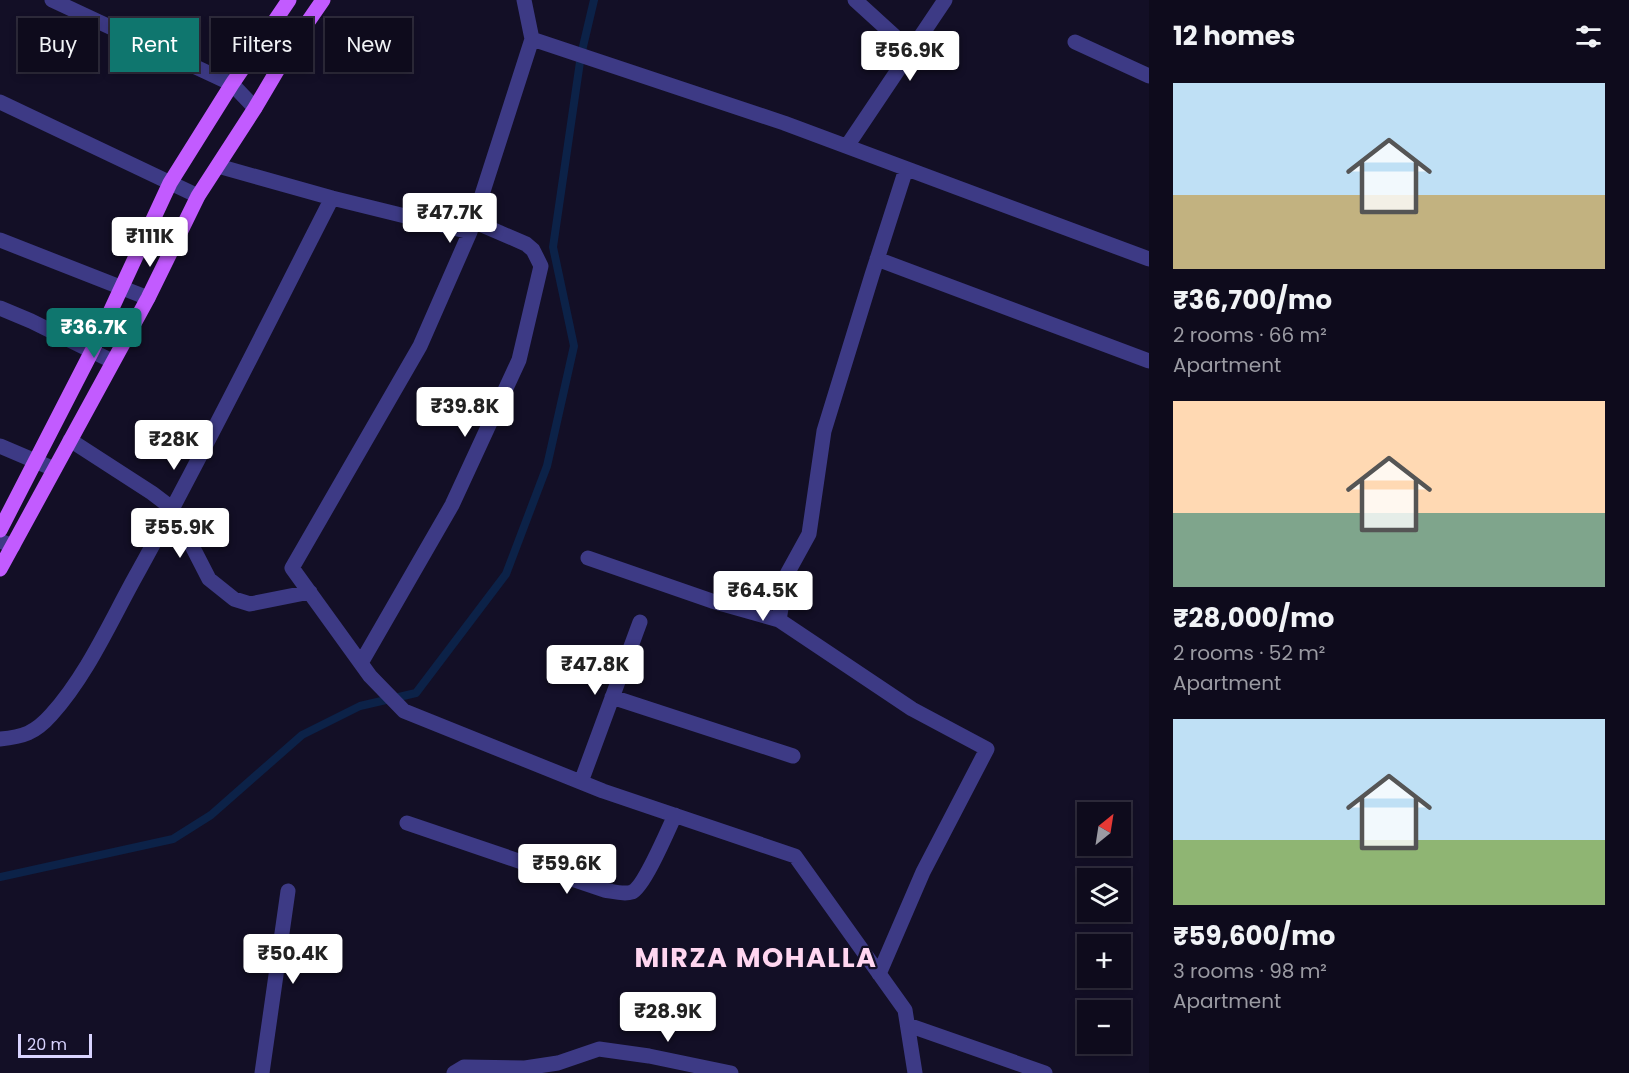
<!DOCTYPE html>
<meta charset="utf-8">
<style>
body{margin:0;font-family:Poppins,sans-serif;background:#171425;color:#f1f3f6;height:100vh;display:flex;flex-direction:column;font-size:22px;white-space:nowrap}
*{box-sizing:border-box;margin:0}
p{font-size:20px;color:#9b9ba3}
.icon{flex:none;width:33px;height:33px;fill:none;stroke:currentColor;stroke-width:2;stroke-linecap:round;stroke-linejoin:round}
.map{position:relative;flex:1;overflow:hidden}
.sheet{display:flex;flex-direction:column;background:#0e0b1c;width:480px}
.sheet>*{flex:none}
.hud{position:absolute;left:18px;top:18px;width:570px;height:54px;display:flex;gap:12px}
.needle{width:39px;rotate:30deg}
.buttons{position:absolute;left:1077px;top:802px;display:grid;gap:12px}
.buttons a{display:grid;place-items:center;width:54px;height:54px;border-radius:0px;background:#0e0b1c;box-shadow:0 3px 9px #0003,0 0 0 2px #2e2b3b;font-size:30px}
.scale{position:absolute;left:18px;bottom:15px;width:74px;box-sizing:border-box;padding-left:6px;border:3px solid #d9d4ff;border-top:0;font-size:16px;line-height:21px;white-space:nowrap;color:#d9d4ff;-webkit-text-stroke:4px #130f26;paint-order:stroke}
.price{position:absolute;translate:-50% -51px;padding:0 14px;border-radius:6px;background:#fff;color:#222;font-size:20px;line-height:39px;filter:drop-shadow(0 2px 3px #0008)}
.price::after{content:'';position:absolute;left:50%;top:36px;width:18px;height:14px;margin-left:-9px;background:inherit;clip-path:polygon(0 0,100% 0,50% 100%)}
.price.current{background:#0f766e;color:#fff}
ul{padding:0;list-style:none}
li{display:grid;align-content:center;gap:12px;height:318px;padding:0 24px}
li span{display:grid;place-items:center;height:186px;border-radius:0px;color:#555}
li>.icon{margin-inline-start:auto}
span .icon{width:108px;height:108px;fill:#fffc;stroke-width:1}
li b{font-size:26px}
h2{display:flex;justify-content:space-between;align-items:center;height:72px;padding:0 24px;font-size:26px}
.tag{padding:0 21px;border-radius:0px;background:#0e0b1c;box-shadow:0 3px 9px #0003,0 0 0 2px #2e2b3b;font-size:21px;line-height:54px}
.tag.current{background:#0f766e;color:#fff}
main{display:flex;flex:1;min-height:0}
.map>svg:first-child{display:block}
.lines{fill:none;stroke-linecap:round;stroke-linejoin:round}
.stream{stroke:#0c2248;stroke-width:8}
.minor{stroke:#3d3a85;stroke-width:15}
.major{stroke:#c25bff;stroke-width:15}
.labels{text-anchor:middle;stroke-width:4.5;stroke-linejoin:round;paint-order:stroke}
.district-label{font-size:27px;font-weight:bold;letter-spacing:1.5px;fill:#ffd6f0;stroke:#130f26}
</style>
<main>
<div class="map">
<svg width="1149" height="1073" viewBox="0 0 1149 1073">
<rect width="100%" height="100%" fill="#130f26"/>
<g class="lines">
<!-- stream -->
<path class="stream" d="M 0,877 L 173,839 L 211,815 L 302,735 L 360,706 L 416,693 L 506,574 L 547,466 L 574,346 L 553,247 L 581,55 L 594,0"/>
<!-- minor -->
<path class="minor" d="M 52,0 L 232,84 L 255,108
M 524,0 L 532,39 L 784,123 L 1149,259
M 855,0 L 911,51
M 1075,42 L 1149,76
M 0,102 L 198,196
M 847,146 L 945,0
M 218,166 L 332,198 L 470,232 L 532,39
M 470,232 L 420,346 L 292,568 L 370,676 L 404,711 L 603,791 L 795,856 L 905,1010 L 915,1073
M 0,240 L 148,298
M 877,259 L 1149,361
M 0,308 L 31,321 L 112,361
M 70,440 L 152,493 L 173,509 L 209,579 L 234,599 L 250,604 L 310,592
M 0,446 L 54,469
M 0,541 L 13,546
M 588,558 L 712,601 L 779,620
M 361,663 L 452,505 L 519,360 L 541,266 L 533,250 L 526,244 L 473,221
M 612,697 L 793,756
M 0,739 C 23,737 35,733 51,715 C 88,674 111,620 138,572 C 206,449 268,323 332,198
M 581,782 L 640,622
M 407,823 L 604,890 C 612,891 623,895 632,892 C 644,887 668,830 675,815
M 879,974 L 923,872 L 987,749 L 912,709 L 779,620 L 787,574 L 809,534 L 824,431 L 872,275 L 906,169
M 908,1025 L 1045,1073
M 262,1073 L 288,891
M 454,1073 L 464,1067 L 525,1068 L 558,1063 L 599,1049 L 649,1056 L 731,1073"/>
<!-- major -->
<path class="major" d="M 0,530 L 92,351 L 170,183 L 232,84 L 289,0
M 0,569 L 148,298 L 198,196 L 255,108 L 294,42 L 323,0"/>
</g>
<g class="labels">
<!-- district labels -->
<g class="district-label">
<text x="756" y="967">MIRZA MOHALLA</text>
</g>
</g>
</svg>
<div class="buttons">
<a><svg class="needle" viewBox="-14 -14 28 28"><path d="M0-13l5 13h-10z" fill="#e53935"/><path d="M0 13l5-13h-10z" fill="#9b9ba3"/></svg></a>
<a><svg class="icon" aria-label="layers" viewBox="0 0 24 24"><path d="M12 4l9 5-9 5-9-5zM3 14l9 5 9-5"/></svg></a>
<a>+</a>
<a>−</a>
</div>
<div class="scale">20 m</div>
<b class="price" style="left:910px;top:82px">₹56.9K</b>
<b class="price" style="left:450px;top:244px">₹47.7K</b>
<b class="price" style="left:150px;top:268px">₹111K</b>
<b class="price current" style="left:94px;top:359px">₹36.7K</b>
<b class="price" style="left:465px;top:438px">₹39.8K</b>
<b class="price" style="left:174px;top:471px">₹28K</b>
<b class="price" style="left:180px;top:559px">₹55.9K</b>
<b class="price" style="left:763px;top:622px">₹64.5K</b>
<b class="price" style="left:595px;top:696px">₹47.8K</b>
<b class="price" style="left:567px;top:895px">₹59.6K</b>
<b class="price" style="left:293px;top:985px">₹50.4K</b>
<b class="price" style="left:668px;top:1043px">₹28.9K</b>
<div class="hud">
<a class="tag">Buy</a>
<a class="tag current">Rent</a>
<a class="tag">Filters</a>
<a class="tag">New</a>
</div>
</div>
<section class="sheet">
<h2>12 homes<svg class="icon" aria-label="filters" viewBox="0 0 24 24"><path d="M4 7h16M4 17h16"/><circle cx="9" cy="7" r="2"/><circle cx="15" cy="17" r="2"/></svg></h2>
<ul>
<li><span style="background:linear-gradient(#bfe0f5 60%,#c2b280 0)"><svg class="icon" aria-label="home" viewBox="0 0 24 24"><path d="M3 11l9-7 9 7M6 9v11h12V9"/></svg></span><div><b>₹36,700/mo</b><p>2 rooms · 66 m²</p><p>Apartment</p></div></li>
<li><span style="background:linear-gradient(#ffd9b3 60%,#7fa58c 0)"><svg class="icon" aria-label="home" viewBox="0 0 24 24"><path d="M3 11l9-7 9 7M6 9v11h12V9"/></svg></span><div><b>₹28,000/mo</b><p>2 rooms · 52 m²</p><p>Apartment</p></div></li>
<li><span style="background:linear-gradient(#bfe0f5 65%,#8fb573 0)"><svg class="icon" aria-label="home" viewBox="0 0 24 24"><path d="M3 11l9-7 9 7M6 9v11h12V9"/></svg></span><div><b>₹59,600/mo</b><p>3 rooms · 98 m²</p><p>Apartment</p></div></li>
</ul>
</section>
</main>
